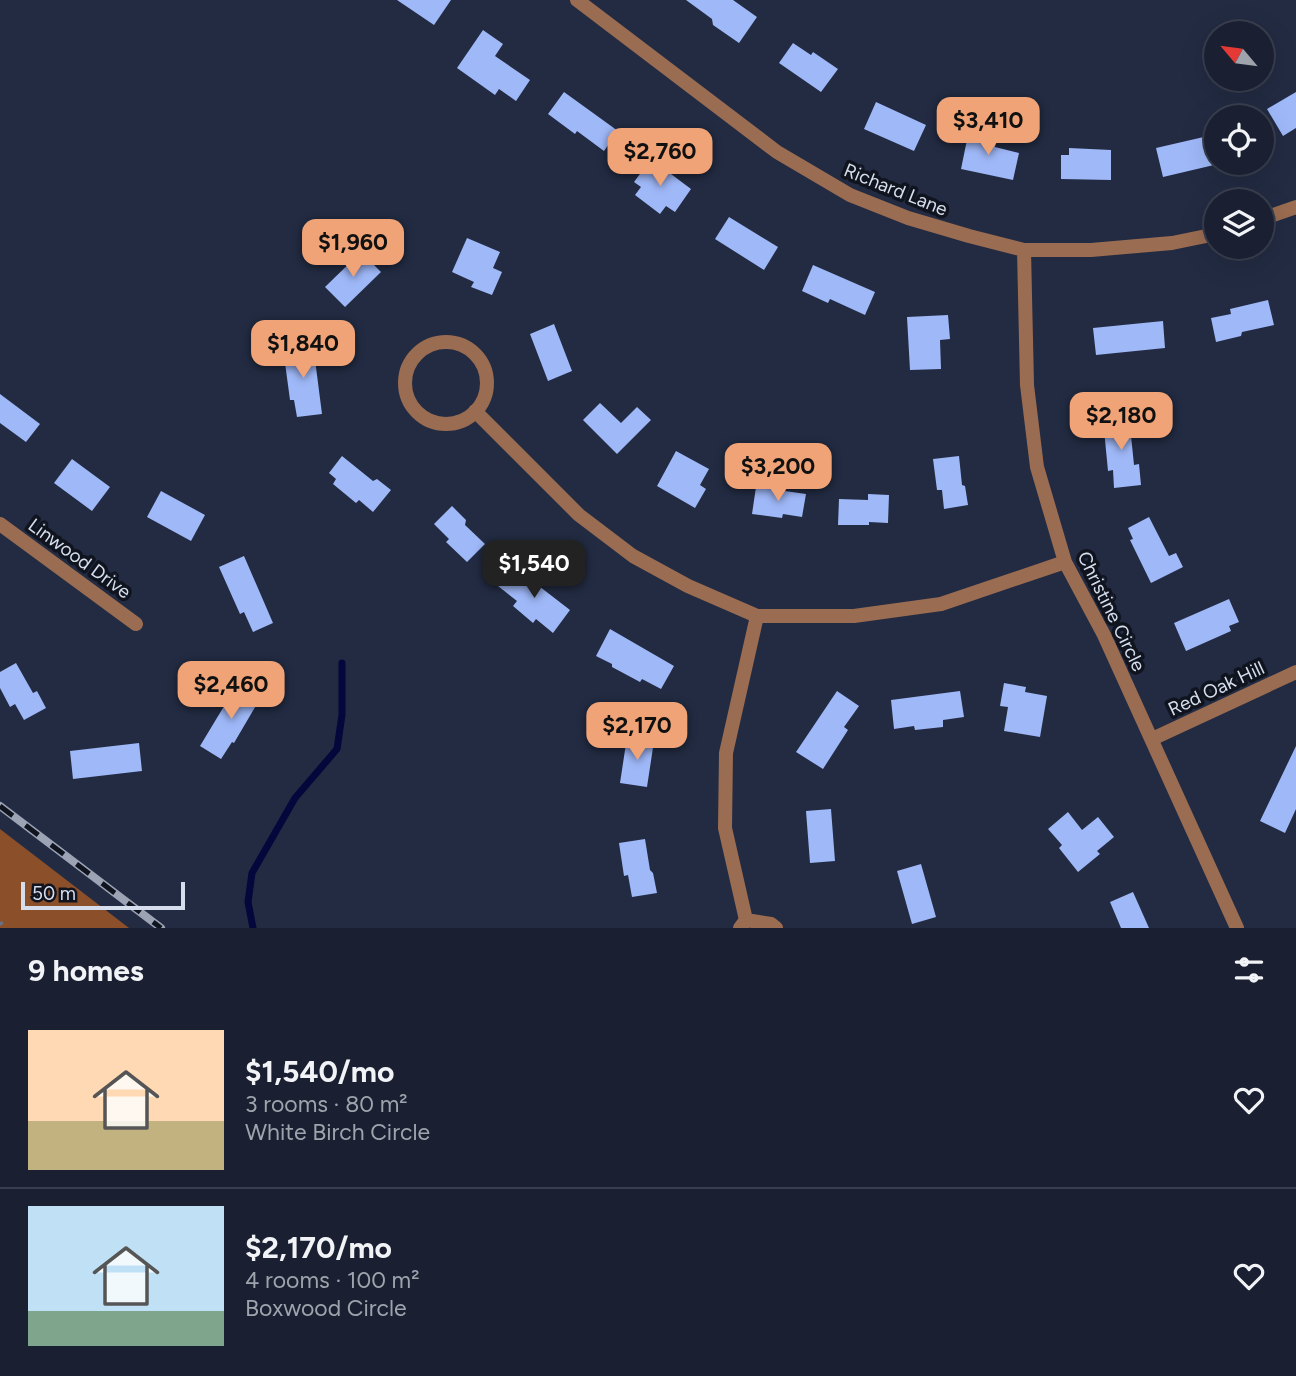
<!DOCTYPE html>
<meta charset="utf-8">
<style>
body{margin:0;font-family:Figtree,sans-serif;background:#23283a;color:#f1f3f6;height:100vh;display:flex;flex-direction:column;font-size:26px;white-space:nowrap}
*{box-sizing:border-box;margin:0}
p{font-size:23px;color:#9fa3ac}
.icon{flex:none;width:38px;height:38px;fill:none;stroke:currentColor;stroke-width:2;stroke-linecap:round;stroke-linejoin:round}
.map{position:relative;height:928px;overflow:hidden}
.sheet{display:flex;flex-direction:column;background:#1a2032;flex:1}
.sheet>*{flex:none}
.needle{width:46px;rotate:299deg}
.tools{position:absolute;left:1204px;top:21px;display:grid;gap:14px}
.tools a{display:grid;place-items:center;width:70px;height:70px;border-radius:50%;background:#1a2032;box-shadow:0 7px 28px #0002,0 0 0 2px #383e4d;font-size:35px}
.scale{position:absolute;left:21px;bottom:18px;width:164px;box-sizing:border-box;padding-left:7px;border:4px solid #d6ddec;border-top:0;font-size:19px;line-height:24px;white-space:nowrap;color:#d6ddec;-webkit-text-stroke:5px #10141e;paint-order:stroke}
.price{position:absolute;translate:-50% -60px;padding:0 16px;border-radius:14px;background:#efa377;color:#111;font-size:23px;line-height:46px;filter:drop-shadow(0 2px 4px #0008)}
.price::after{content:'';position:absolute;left:50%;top:42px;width:21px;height:16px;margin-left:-10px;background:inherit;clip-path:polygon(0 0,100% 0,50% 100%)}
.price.selected{background:#222;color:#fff}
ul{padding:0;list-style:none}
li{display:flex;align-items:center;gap:21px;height:175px;padding:0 28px}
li+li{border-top:2px solid #383e4d}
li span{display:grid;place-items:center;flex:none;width:196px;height:140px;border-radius:0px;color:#555}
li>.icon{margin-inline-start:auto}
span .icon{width:84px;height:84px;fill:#fffc;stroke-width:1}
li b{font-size:30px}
h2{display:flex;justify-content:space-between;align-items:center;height:84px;padding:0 28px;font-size:30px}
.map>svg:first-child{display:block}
.forest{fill:#8b4f2a}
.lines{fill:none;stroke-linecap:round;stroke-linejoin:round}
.stream{stroke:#03073b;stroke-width:7}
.building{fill:#9fb8f8}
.path{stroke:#697185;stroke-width:4.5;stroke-dasharray:3.5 3.5;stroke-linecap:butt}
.minor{stroke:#9a6c51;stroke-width:14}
.rail-casing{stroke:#9ba3b5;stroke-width:8}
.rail{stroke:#10141e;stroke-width:5;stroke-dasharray:16;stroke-linecap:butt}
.labels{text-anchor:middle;stroke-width:7;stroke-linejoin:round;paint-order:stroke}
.street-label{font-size:19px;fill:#d6ddec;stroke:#10141e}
</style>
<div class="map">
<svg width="1296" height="928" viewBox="0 0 1296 928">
<rect width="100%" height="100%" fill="#222b42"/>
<!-- forest -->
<path class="forest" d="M 0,829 L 129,928 L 0,928 Z"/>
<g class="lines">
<!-- stream -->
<path class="stream" d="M 253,928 L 248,902 L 252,873 L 295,798 L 337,749 L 342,715 L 342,663"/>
</g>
<!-- building -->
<path class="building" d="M 397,0 L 451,0 L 434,25 Z
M 686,0 L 733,0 L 757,17 L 739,43 L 713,25 L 712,19 Z
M 483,30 L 503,44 L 495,56 L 530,80 L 516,101 L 499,89 L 495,95 L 457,68 Z
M 793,43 L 811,55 L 813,52 L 838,69 L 821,92 L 779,63 Z
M 564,92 L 618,131 L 604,151 L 577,131 L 575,134 L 548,114 Z
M 1296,92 L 1296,128 L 1283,136 L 1267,109 Z
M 876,102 L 926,125 L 914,151 L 864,129 Z
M 969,130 L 997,136 L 995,147 L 1019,153 L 1013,180 L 961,169 Z
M 1208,136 L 1214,165 L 1163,177 L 1156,148 Z
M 1069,148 L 1111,150 L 1111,180 L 1061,179 L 1061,155 L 1069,155 Z
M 651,159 L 691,189 L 675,212 L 666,206 L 660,214 L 635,195 L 641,187 L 634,182 Z
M 729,217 L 778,247 L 764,270 L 715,239 Z
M 467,238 L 500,252 L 493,268 L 502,272 L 492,295 L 471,287 L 474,282 L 452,272 Z
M 361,252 L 381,272 L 345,307 L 325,287 Z
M 813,265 L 875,292 L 865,315 L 830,299 L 828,303 L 802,291 Z
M 1268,300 L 1274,325 L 1242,332 L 1241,336 L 1216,342 L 1211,318 L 1231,314 L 1230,309 Z
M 948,315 L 950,339 L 940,340 L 941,369 L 910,370 L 907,317 Z
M 1163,321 L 1165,348 L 1096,355 L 1093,328 Z
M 554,324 L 572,371 L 548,381 L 530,334 Z
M 313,344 L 322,414 L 297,417 L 294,400 L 290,400 L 283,348 Z
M 0,394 L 40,424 L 26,442 L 0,423 Z
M 600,403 L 621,423 L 637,407 L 651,420 L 617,454 L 583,420 Z
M 1129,416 L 1134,465 L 1139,464 L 1141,485 L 1114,488 L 1113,470 L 1108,471 L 1103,419 Z
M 676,451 L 709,469 L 700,485 L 706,489 L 695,508 L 657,486 Z
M 342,456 L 373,481 L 377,479 L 391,490 L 373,512 L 359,500 L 356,503 L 333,484 L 336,479 L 329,473 Z
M 959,456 L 962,485 L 965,486 L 968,505 L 944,509 L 942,490 L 937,490 L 933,459 Z
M 72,459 L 110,487 L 92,511 L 54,483 Z
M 756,487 L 806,494 L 802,517 L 783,514 L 782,518 L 752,514 Z
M 161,491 L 205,515 L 191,541 L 147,517 Z
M 868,494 L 889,495 L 888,523 L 869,522 L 869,525 L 838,525 L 839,499 L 868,500 Z
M 452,506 L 466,520 L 465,525 L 485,544 L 467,562 L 446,542 L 449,539 L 434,524 Z
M 1149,517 L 1169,556 L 1176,553 L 1183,567 L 1151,583 L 1130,540 L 1133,539 L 1128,528 Z
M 244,556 L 273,623 L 253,632 L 244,612 L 240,614 L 219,567 Z
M 513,566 L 570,610 L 553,633 L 536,619 L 533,623 L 513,606 L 517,601 L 498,586 Z
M 1229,599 L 1239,622 L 1229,626 L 1231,631 L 1186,651 L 1174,623 Z
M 610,629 L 674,666 L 661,689 L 642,679 L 640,682 L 612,667 L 612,664 L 596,656 Z
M 16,663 L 33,693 L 37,691 L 46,708 L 24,720 L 15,704 L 10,707 L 0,688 L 0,672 Z
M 238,683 L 261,697 L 234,743 L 232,742 L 221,759 L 200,746 Z
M 1004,683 L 1026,687 L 1025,692 L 1047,696 L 1040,737 L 1004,731 L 1008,707 L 1000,706 Z
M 837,691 L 859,706 L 844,727 L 848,730 L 823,769 L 796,752 Z
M 960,691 L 964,717 L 943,720 L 943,727 L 915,730 L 914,726 L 894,729 L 891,700 Z
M 627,737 L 654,741 L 647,787 L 620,783 Z
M 139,743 L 142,771 L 73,779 L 70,751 Z
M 1296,746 L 1296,809 L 1285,833 L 1260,821 Z
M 831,809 L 835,861 L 810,863 L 806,811 Z
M 1068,812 L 1082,830 L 1098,817 L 1114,837 L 1097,851 L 1100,854 L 1078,872 L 1059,848 L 1062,845 L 1048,829 Z
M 645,839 L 650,870 L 653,873 L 657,893 L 632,897 L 628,875 L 624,876 L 619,843 Z
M 921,864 L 936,917 L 912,924 L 897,871 Z
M 1133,892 L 1149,928 L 1121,928 L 1110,902 Z"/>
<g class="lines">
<!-- path -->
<path class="path" d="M 0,922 L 3,928"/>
<!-- minor -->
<path class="minor" d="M 577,0 L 777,152 L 850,195 L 908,218 L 969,236 L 1024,250 L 1091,250 L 1172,243 L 1216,234
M 1262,219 L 1296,207
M 1024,250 L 1027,385 L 1037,467 L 1065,562 L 1104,635 L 1237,928
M405 383a41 41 0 1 1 82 0a41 41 0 1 1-82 0Z
M 475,411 L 579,515 L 633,556 L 688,586 L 757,616 L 854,616 L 941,604 L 1065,562
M 0,524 L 136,624
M 1152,739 L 1296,672
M 746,920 L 771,924 L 776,928
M 740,928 L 746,920 L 725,828 L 726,753 L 757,616"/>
<defs>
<path id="rail" d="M 0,806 L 161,928"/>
</defs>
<!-- rail casing -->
<use href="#rail" class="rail-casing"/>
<!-- rail -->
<use href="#rail" class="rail"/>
</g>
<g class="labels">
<!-- street labels -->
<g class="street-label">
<text transform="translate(896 189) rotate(22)" y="7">Richard Lane</text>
<text transform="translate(80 558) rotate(36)" y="7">Linwood Drive</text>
<text transform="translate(1112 611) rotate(64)" y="7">Christine Circle</text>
<text transform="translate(1216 688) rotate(-25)" y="7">Red Oak Hill</text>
</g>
</g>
</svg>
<div class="tools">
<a><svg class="needle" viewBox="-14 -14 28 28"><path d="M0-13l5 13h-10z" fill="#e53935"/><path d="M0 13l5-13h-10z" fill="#9fa3ac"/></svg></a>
<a><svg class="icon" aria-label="locate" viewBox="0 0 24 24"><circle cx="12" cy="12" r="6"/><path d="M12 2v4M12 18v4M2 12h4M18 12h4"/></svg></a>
<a><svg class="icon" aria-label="layers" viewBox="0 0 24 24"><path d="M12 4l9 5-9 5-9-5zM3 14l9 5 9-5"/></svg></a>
</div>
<div class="scale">50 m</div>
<b class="price" style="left:988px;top:157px">$3,410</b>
<b class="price" style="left:660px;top:188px">$2,760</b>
<b class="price" style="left:353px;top:279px">$1,960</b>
<b class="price" style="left:303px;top:380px">$1,840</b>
<b class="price" style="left:1121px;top:452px">$2,180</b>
<b class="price" style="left:778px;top:503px">$3,200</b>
<b class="price selected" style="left:534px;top:600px">$1,540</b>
<b class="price" style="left:231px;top:721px">$2,460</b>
<b class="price" style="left:637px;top:762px">$2,170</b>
</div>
<section class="sheet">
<h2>9 homes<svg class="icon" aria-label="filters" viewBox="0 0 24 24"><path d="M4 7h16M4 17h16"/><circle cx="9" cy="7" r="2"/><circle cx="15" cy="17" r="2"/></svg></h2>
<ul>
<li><span style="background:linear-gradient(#ffd9b3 65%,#c2b280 0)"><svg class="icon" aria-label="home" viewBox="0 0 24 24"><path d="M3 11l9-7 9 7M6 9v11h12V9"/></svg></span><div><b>$1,540/mo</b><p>3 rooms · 80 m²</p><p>White Birch Circle</p></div><svg class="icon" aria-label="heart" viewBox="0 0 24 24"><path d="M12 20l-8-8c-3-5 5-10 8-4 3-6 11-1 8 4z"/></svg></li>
<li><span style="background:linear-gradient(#bfe0f5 75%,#7fa58c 0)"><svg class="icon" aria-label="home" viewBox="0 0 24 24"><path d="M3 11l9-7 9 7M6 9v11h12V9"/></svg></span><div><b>$2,170/mo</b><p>4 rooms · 100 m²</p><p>Boxwood Circle</p></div><svg class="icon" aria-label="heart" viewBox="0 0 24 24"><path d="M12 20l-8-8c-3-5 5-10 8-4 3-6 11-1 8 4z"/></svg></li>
</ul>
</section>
